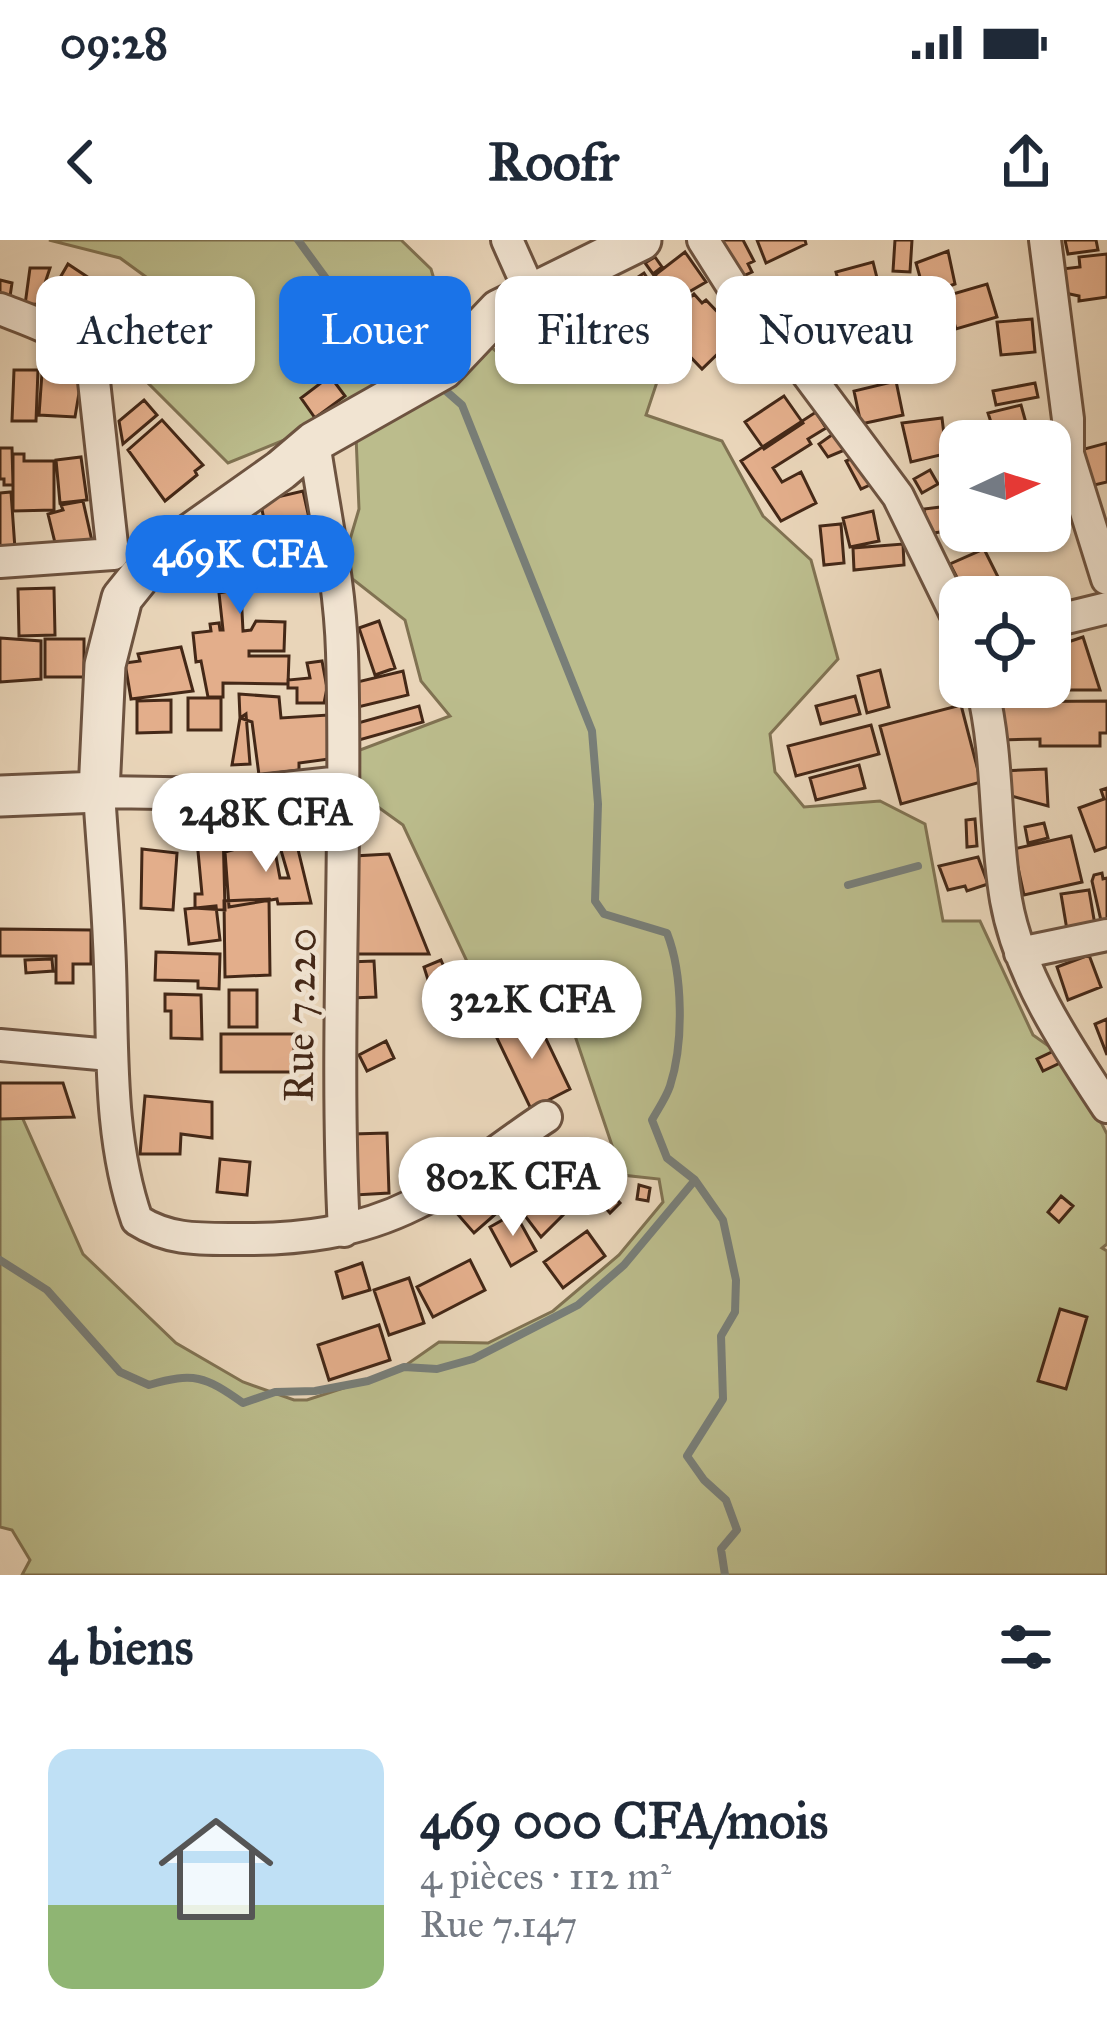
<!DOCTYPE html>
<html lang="fr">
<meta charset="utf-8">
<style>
body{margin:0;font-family:"IM FELL Great Primer",serif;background:#f6f6f7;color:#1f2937;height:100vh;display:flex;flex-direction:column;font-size:45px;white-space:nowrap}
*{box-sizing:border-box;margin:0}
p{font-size:39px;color:#747a83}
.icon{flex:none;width:66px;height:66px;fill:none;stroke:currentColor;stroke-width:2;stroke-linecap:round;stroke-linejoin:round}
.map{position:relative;height:1335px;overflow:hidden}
.details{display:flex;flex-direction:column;background:#fff;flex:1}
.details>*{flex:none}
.top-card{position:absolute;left:36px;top:36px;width:1035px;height:108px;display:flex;gap:24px}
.needle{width:78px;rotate:86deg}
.controls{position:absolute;left:939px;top:180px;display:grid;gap:24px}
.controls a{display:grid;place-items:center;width:132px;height:132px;border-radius:24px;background:#fff;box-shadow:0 3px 9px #0004;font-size:60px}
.price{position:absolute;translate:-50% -102px;padding:0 27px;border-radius:42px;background:#fff;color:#222;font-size:39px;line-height:78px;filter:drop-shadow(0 3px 6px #0008)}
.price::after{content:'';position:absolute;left:50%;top:72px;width:36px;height:27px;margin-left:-18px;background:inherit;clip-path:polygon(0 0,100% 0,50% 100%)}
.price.selected{background:#1a73e8;color:#fff}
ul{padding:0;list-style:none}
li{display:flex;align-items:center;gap:36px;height:300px;padding:0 48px}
li span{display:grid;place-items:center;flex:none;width:336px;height:240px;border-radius:24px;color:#555}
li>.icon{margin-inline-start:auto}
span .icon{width:144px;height:144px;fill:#fffc;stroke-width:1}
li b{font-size:51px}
h2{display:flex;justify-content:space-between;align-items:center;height:144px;padding:0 48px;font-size:51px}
.chip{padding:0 42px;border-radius:24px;background:#fff;box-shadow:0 3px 9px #0004;font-size:42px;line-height:108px}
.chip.selected{background:#1a73e8;color:#fff}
.status{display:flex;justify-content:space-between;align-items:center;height:84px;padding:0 60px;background:#fff;direction:ltr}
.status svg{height:33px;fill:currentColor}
header{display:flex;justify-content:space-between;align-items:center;height:156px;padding:0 48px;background:#fff;font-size:54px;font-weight:800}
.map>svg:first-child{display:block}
.green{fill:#bbbc8c;stroke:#807252;stroke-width:3}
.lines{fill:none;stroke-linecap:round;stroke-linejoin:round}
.stream{stroke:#787e78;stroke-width:8}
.building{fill:#e3ae8b;stroke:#442817;stroke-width:3}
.minor-casing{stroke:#6d5340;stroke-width:36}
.tertiary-casing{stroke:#6d5340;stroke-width:45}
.minor{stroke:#f1e4d2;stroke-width:30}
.tertiary{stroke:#f1e4d2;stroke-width:39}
.labels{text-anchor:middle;stroke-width:9;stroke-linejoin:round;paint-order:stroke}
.street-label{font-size:42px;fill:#442817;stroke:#f1e4d2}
</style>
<div class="status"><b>09:28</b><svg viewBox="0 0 49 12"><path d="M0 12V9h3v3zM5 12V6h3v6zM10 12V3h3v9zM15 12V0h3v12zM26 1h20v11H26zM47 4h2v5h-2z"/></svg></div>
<header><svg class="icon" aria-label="back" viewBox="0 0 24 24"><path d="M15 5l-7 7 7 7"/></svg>Roofr<svg class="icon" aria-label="share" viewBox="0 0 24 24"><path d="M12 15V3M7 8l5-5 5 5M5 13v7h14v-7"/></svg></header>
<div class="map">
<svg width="1107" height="1335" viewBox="0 0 1107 1335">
<rect width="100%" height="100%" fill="#e9d5b9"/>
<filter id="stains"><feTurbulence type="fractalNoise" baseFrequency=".00167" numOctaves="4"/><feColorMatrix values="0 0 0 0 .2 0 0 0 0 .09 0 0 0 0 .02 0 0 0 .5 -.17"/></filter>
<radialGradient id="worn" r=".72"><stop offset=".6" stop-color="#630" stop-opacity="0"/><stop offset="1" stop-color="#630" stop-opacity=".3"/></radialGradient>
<!-- green -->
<path class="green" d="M 49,0 L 401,0 L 431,29 L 442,66 L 498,113 L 581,66 L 612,69 L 657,142 L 646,175 L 722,201 L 763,276 L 811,320 L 838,419 L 770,494 L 775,532 L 804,567 L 880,561 L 925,584 L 943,681 L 980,681 L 1033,795 L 1070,821 L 1107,894 L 1107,1004 L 1102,1008 L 1107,1011 L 1107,1335 L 22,1335 L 30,1320 L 12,1290 L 0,1287 L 0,867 L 18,868 L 83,1014 L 176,1103 L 243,1142 L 294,1160 L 307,1160 L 399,1130 L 439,1102 L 488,1103 L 553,1071 L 619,1015 L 663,962 L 659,939 L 622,935 L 568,775 L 486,762 L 403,585 L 353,549 L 352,513 L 450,476 L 421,441 L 405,380 L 341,330 L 359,269 L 355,171 L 228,223 L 139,134 L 137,110 L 167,83 L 160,47 L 120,18 Z"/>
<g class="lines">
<!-- stream -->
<path class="stream" d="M 298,0 L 344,63 L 418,126
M 438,144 L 462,165 L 592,491 L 598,564 L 595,661 L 604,674 L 667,693 C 683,734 684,803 670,846 C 666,858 658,869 652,880 L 667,918 L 695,940 L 723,980 L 736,1040 L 735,1072 L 721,1096 L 723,1159 L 687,1216 L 704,1240 L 726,1260 L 737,1290 L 721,1309 L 725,1335
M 848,645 L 918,626
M 0,1020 L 47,1050 L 120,1132 L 149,1145 C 194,1132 205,1136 243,1163 L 275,1152 L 315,1151 L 368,1141 L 404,1127 L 437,1129 L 473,1119 L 578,1065 L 624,1025 L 695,940"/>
</g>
<!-- building -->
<path class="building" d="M 712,0 L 743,0 L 754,21 L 748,24 L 752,32 L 743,36 L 739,29 L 729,33 Z
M 757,0 L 805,0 L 806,4 L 766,23 Z
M 895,0 L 912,0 L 910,32 L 893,31 Z
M 1065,0 L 1096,0 L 1098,10 L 1068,14 Z
M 948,11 L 955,44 L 925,55 L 916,23 Z
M 685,12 L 706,42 L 675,60 L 655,35 Z
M 1107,14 L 1107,57 L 1079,61 L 1079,56 L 1065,53 L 1062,29 L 1080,27 L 1079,17 Z
M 655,17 L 662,27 L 653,34 L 645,23 Z
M 873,22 L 877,38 L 840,48 L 836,32 Z
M 68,24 L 89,38 L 59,82 L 39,74 Z
M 30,28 L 50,28 L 38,64 L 25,65 Z
M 644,33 L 665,66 L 636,86 L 614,53 Z
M 95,38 L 130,66 L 105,98 L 70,69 Z
M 0,40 L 12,43 L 7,77 L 0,75 Z
M 882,40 L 892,70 L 861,80 L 851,50 Z
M 987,44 L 997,77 L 956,89 L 946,56 Z
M 826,49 L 834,75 L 839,74 L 842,82 L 794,99 L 782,64 Z
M 694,54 L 702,63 L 706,60 L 727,82 L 724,85 L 735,97 L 702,129 L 679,105 L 671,113 L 653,93 Z
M 141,55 L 153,64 L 142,78 L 138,75 L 118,102 L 110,96 Z
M 1032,79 L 1035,112 L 1001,115 L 997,82 Z
M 14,130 L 38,130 L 36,181 L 12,181 Z
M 42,133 L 82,135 L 75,177 L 39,175 Z
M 330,136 L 345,156 L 315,178 L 301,158 Z
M 896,141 L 903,175 L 861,184 L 854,151 Z
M 1035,143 L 1038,157 L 996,165 L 993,151 Z
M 784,156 L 803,183 L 764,209 L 745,182 Z
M 144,160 L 157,175 L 123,204 L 119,181 Z
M 1021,165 L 1031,201 L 997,201 L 988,173 Z
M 816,172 L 826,188 L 808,199 L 811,204 L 773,228 L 782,242 L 801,232 L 816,263 L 781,281 L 741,221 Z
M 942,178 L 945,203 L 951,202 L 953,212 L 911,222 L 902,183 Z
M 162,180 L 203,225 L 195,231 L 197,235 L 165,261 L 128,210 Z
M 836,192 L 847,209 L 828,217 L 819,204 Z
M 1107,203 L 1107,242 L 1086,247 L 1077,211 Z
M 0,208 L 12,208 L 13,245 L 4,245 L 4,239 L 0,239 Z
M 13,214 L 24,214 L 24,221 L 54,221 L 54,270 L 13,271 Z
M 860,215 L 874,243 L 861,249 L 846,221 Z
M 81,217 L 87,260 L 60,263 L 56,220 Z
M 930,230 L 938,244 L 922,253 L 914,239 Z
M 303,251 L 309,278 L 266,288 L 260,261 Z
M 11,252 L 15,309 L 0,311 L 0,253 Z
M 83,261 L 92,301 L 57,311 L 48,274 L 63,270 L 61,265 Z
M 949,266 L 952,290 L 928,294 L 924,269 Z
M 873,271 L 879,301 L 850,307 L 843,278 Z
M 250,281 L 280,329 L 260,336 L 263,345 L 241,352 L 243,391 L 251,390 L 256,381 L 285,382 L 284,411 L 249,411 L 249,416 L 289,416 L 288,444 L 223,443 L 223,457 L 208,457 L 201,421 L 196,422 L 193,393 L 211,391 L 210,384 L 219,383 L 220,390 L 223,390 L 219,353 L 224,352 L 223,345 L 215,348 L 202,307 Z
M 841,284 L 844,323 L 824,325 L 820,286 Z
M 961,291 L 999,291 L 1001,306 L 964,310 Z
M 903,304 L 904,325 L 854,330 L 853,308 Z
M 984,309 L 1008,357 L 967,357 L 950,324 Z
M 54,348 L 55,395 L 19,396 L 18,349 Z
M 379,381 L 395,428 L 375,435 L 359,388 Z
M 1083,397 L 1100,450 L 1062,450 L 1050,408 Z
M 0,398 L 41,401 L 41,439 L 0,442 Z
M 45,399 L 84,399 L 84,437 L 45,437 Z
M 181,407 L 193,451 L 131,459 L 125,423 L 140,421 L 138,414 Z
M 322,421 L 327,448 L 324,463 L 297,463 L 297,448 L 288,448 L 288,440 L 310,438 L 307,423 Z
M 880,430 L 889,467 L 867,473 L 858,436 Z
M 403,431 L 408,455 L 358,467 L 353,443 Z
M 993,447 L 1028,447 L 996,458 Z
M 239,454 L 279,457 L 281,478 L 328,475 L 329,519 L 299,523 L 299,530 L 259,535 L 252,482 L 240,478 Z
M 855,456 L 860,474 L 821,484 L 816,466 Z
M 188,458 L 221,458 L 221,490 L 188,490 Z
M 171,460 L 171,492 L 137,493 L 137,461 Z
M 1107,461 L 1107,493 L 1100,493 L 1100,506 L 1040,506 L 1040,499 L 1001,500 L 1001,462 Z
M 961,465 L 981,542 L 901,564 L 880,486 Z
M 419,466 L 423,482 L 352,502 L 347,486 Z
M 246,474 L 250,524 L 232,525 L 240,478 Z
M 871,485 L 879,514 L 796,536 L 788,506 Z
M 859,525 L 865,548 L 816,560 L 810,538 Z
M 1046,529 L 1048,566 L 1004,554 L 1001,531 Z
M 1107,548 L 1107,607 L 1095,611 L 1079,568 L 1104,559 L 1101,550 Z
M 975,579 L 977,606 L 967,607 L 966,580 Z
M 1044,583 L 1048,598 L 1028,603 L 1025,587 Z
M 223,587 L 225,670 L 195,668 L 195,654 L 202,654 L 196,590 Z
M 1071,596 L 1082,642 L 1024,655 L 1014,609 Z
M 295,597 L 311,663 L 278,664 L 277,659 L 229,667 L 225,612 L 258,603 L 260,609 L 274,606 L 280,638 L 289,638 L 278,600 Z
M 142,609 L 177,613 L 173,670 L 141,668 Z
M 389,614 L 429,714 L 355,714 L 354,616 Z
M 978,617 L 988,644 L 967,651 L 965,646 L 948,650 L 939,626 Z
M 1102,633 L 1103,639 L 1107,638 L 1107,684 L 1102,685 L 1092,641 L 1094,635 Z
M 1089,650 L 1096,691 L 1068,696 L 1061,654 Z
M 269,659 L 270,735 L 225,737 L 224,661 Z
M 216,666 L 220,700 L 189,704 L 185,669 Z
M 0,689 L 91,690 L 91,724 L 73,724 L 73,743 L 56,743 L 56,716 L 0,716 Z
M 156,712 L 220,714 L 219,749 L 198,748 L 198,741 L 155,740 Z
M 1089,715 L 1101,747 L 1068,760 L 1057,727 Z
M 52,719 L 53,731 L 26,733 L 25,720 Z
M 441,720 L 464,775 L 442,784 L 424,727 Z
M 374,721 L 376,757 L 351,758 L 349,722 Z
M 229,750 L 257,750 L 257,787 L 229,787 Z
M 165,754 L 201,755 L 202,799 L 171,798 L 171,771 L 165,771 Z
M 534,774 L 570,849 L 531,869 L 495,794 Z
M 1107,779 L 1107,815 L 1095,784 Z
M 221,794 L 294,794 L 294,832 L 221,832 Z
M 386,801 L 394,818 L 367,831 L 359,815 Z
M 1056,810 L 1062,822 L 1043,831 L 1037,819 Z
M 0,843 L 63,843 L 74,877 L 0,879 Z
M 145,856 L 212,862 L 212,898 L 181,894 L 180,914 L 140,914 Z
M 387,893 L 389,953 L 355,955 L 353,894 Z
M 220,919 L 250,922 L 247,955 L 217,952 Z
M 545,937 L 569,969 L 541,997 L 516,964 Z
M 472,940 L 499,971 L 474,993 L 447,962 Z
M 639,945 L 650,948 L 648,961 L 637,959 Z
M 606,948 L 620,963 L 610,973 L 596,957 Z
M 1061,956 L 1073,966 L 1059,982 L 1048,972 Z
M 515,973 L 536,1011 L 511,1026 L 490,987 Z
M 587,991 L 605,1016 L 563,1048 L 544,1022 Z
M 470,1020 L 485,1050 L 433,1077 L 417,1047 Z
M 362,1023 L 370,1050 L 343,1058 L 336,1032 Z
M 409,1038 L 424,1083 L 389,1095 L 374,1050 Z
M 1060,1069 L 1087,1077 L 1066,1149 L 1038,1141 Z
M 379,1085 L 390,1120 L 329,1140 L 318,1105 Z"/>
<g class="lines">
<defs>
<path id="minor" d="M 507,0 L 532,56
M 703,0 L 739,57 L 788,108 L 898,256 L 960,383
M 1045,0 L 1068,179 L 1068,214 L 1107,339
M 0,69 C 33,82 71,93 92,123 L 113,314 L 0,322
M 314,202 C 324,271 340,342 342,412 C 348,605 334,798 344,991
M 1050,382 L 1107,368
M 982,447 C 999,517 994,589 1006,660 C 1019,735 1066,805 1107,867
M 342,542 L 228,554 L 99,552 C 102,602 107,652 109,702 C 114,794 106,891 137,980 C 168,1000 198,999 235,999 C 298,1000 357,993 415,964 C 459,943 504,904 546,877
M 1020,713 L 1107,695
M 0,805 L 110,815"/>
<path id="tertiary" d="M 0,556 L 99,552 L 105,425 L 122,358 L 151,322 L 281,230 L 314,202 L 443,129 L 499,70 L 641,0"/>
</defs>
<!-- minor casing -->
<use href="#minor" class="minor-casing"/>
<!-- tertiary casing -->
<use href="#tertiary" class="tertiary-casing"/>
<!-- minor -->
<use href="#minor" class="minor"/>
<!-- tertiary -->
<use href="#tertiary" class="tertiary"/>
</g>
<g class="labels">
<!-- street labels -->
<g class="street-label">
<text transform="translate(299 775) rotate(-89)" y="15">Rue 7.220</text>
</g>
</g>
<rect width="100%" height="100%" filter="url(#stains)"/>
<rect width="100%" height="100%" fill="url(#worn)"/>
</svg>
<div class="controls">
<a><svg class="needle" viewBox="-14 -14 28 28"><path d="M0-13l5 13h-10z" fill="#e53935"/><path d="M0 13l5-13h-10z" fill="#747a83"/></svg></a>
<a><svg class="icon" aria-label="locate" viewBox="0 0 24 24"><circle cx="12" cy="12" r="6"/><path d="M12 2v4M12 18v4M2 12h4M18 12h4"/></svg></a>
</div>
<b class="price selected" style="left:240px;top:377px">469K CFA</b>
<b class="price" style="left:266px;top:635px">248K CFA</b>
<b class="price" style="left:532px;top:822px">322K CFA</b>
<b class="price" style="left:513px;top:999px">802K CFA</b>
<div class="top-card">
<a class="chip">Acheter</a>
<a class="chip selected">Louer</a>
<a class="chip">Filtres</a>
<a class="chip">Nouveau</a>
</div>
</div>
<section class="details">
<h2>4 biens<svg class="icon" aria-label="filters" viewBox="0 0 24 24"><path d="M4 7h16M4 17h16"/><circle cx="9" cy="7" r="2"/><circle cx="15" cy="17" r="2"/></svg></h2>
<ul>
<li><span style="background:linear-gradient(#bfe0f5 65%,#8fb573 0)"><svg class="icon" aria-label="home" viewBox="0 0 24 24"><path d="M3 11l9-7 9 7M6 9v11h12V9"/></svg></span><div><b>469 000 CFA/mois</b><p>4 pièces · 112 m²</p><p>Rue 7.147</p></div></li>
</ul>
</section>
